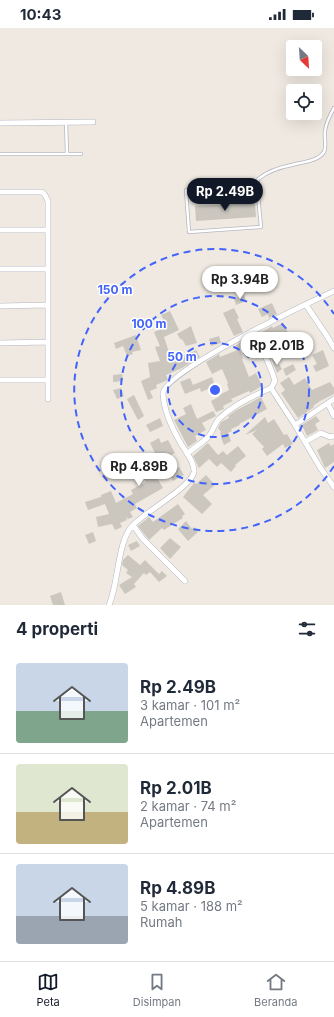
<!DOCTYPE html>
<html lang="id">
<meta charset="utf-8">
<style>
body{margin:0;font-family:Inter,sans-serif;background:#f6f6f7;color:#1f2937;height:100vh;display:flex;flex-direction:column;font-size:15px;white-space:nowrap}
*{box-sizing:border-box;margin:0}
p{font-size:13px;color:#747a83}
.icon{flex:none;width:22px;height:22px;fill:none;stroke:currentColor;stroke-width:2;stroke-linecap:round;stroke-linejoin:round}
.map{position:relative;height:577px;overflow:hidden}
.drawer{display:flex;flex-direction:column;background:#fff;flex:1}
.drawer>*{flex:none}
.needle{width:26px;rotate:155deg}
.fabs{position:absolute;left:286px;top:12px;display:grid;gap:8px}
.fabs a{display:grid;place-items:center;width:36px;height:36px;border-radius:4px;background:#fff;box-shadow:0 4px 16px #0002;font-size:20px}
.price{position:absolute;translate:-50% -34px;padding:0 9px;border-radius:14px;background:#fff;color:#222;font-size:13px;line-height:26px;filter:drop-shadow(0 1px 2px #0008)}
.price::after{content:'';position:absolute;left:50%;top:24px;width:12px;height:9px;margin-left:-6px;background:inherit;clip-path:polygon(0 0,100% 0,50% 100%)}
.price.selected{background:#111827;color:#fff}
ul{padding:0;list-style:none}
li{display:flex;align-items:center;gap:12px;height:100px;padding:0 16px}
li+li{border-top:1px solid #e0e1e3}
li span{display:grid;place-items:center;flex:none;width:112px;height:80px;border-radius:4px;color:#555}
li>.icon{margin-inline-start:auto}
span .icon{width:48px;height:48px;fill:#fffc;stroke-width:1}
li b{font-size:17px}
h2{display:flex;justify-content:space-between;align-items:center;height:48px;padding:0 16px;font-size:17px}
.status{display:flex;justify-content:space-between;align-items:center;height:28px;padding:0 20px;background:#fff;direction:ltr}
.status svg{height:11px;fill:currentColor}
.dock{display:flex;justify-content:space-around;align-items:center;height:56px;border-top:1px solid #e0e1e3;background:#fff;font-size:11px;color:#747a83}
.dock a{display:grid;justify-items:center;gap:2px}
.dock .selected{color:#111827}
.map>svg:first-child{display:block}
.building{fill:#cbc7bf}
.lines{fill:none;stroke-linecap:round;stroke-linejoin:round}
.service-casing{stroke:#b4b7c1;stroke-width:4}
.minor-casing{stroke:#b4b7c1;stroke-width:6}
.service{stroke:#fff;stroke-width:2.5}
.minor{stroke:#fff;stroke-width:5}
.ring{fill:none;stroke:#4264fb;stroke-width:2;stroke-dasharray:7 5}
.centre{fill:#4264fb;stroke:#fff;stroke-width:2}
.ring-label{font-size:12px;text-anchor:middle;font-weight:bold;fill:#4264fb;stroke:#fff;stroke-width:3;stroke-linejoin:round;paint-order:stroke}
</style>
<div class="status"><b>10:43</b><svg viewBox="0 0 49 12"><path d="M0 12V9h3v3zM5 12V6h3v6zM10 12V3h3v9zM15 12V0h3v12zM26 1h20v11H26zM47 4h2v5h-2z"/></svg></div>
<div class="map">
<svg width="334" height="577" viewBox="0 0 334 577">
<rect width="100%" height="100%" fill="#efe9e1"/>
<!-- building -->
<path class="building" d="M 255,175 L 256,189 L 196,193 L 195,178 Z
M 244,267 L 246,273 L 236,277 L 234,271 Z
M 272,275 L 277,286 L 269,290 L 268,286 L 262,289 L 258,281 Z
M 234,280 L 239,290 L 237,291 L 243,304 L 234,308 L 223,285 Z
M 170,283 L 179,302 L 164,309 L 169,324 L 166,325 L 169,335 L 181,329 L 181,331 L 196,322 L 200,329 L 182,340 L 166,347 L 168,352 L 156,357 L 157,360 L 150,363 L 153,370 L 148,372 L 141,353 L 150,349 L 148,335 L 160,333 L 155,319 L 160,318 L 154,304 L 167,298 L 161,287 Z
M 283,295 L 295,318 L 274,328 L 266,309 L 261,312 L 258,306 L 272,298 L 273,300 Z
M 191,298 L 197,315 L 186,318 L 182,311 L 181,312 L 177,306 Z
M 136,307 L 141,322 L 132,324 L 133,326 L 127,328 L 123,318 L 116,321 L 114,315 Z
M 219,308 L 221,315 L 211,318 L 209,311 Z
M 246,311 L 248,318 L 237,321 L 236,317 Z
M 240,321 L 243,331 L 242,331 L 249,349 L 256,345 L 262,358 L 250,365 L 249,363 L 231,371 L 233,373 L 223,378 L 224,381 L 216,384 L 211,373 L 220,368 L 219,367 L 229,362 L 227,356 L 228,355 L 222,341 L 212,346 L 206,334 L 219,326 L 220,329 Z
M 323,322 L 329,338 L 316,344 L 313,338 L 317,336 L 312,327 Z
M 275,330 L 282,341 L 277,345 L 272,332 Z
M 293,336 L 296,342 L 286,348 L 283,341 Z
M 122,346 L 123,353 L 113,354 L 113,347 Z
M 212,349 L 215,358 L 201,364 L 200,360 L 185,366 L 180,354 L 190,350 L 193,357 Z
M 289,349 L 294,357 L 305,350 L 312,362 L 330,354 L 334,360 L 334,366 L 320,373 L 313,378 L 314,379 L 298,390 L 281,365 L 285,362 L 280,355 Z
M 121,360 L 124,368 L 117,371 L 113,362 Z
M 134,367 L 144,388 L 138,392 L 127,371 Z
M 261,369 L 267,381 L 239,396 L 240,397 L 231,401 L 232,403 L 228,405 L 231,413 L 224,417 L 221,410 L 222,410 L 220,405 L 221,404 L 218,400 L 221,394 L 229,390 L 228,388 L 235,383 Z
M 191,376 L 197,391 L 213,383 L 216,388 L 202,395 L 206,402 L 195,408 L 197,413 L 188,419 L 174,392 L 186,386 L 183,380 Z
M 316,388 L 320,393 L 315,396 L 318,402 L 307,408 L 302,397 Z
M 265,389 L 268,395 L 274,391 L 284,407 L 287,406 L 293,416 L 285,420 L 283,416 L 267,428 L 262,421 L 264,419 L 252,406 L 257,402 L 245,407 Z
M 160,390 L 163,398 L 150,404 L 146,397 Z
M 159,410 L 161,415 L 168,412 L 175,425 L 171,427 L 177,440 L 179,439 L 184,447 L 173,453 L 166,441 L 155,446 L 163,460 L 135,476 L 137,480 L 130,484 L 133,489 L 128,491 L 126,489 L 127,492 L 120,495 L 122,499 L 115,502 L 112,496 L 98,499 L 96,489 L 109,486 L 105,476 L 88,482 L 85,474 L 101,469 L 101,467 L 111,463 L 116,475 L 133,466 L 131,462 L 146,454 L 138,439 L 151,432 L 149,428 L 155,425 L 150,415 Z
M 208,415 L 218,427 L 223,423 L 227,427 L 238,418 L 246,428 L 235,437 L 236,438 L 231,444 L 221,435 L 217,439 L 209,431 L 199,440 L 193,428 Z
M 329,415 L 331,418 L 334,416 L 334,434 L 325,440 L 317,422 Z
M 206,447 L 215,457 L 203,467 L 212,476 L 202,486 L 183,469 L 194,455 L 196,456 Z
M 178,476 L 185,486 L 182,488 L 183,490 L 164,502 L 162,500 L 149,512 L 138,498 L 149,489 L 153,494 Z
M 186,493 L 192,501 L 194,499 L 198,504 L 188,513 L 178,501 Z
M 93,504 L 96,513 L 89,516 L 85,507 Z
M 170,510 L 181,519 L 170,531 L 160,520 Z
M 137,513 L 140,518 L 131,523 L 128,517 Z
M 128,527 L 140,537 L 145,532 L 159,546 L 162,543 L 167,548 L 159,554 L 150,544 L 146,547 L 144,545 L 134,556 L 136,559 L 125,566 L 119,557 L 132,549 L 126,545 L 128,542 L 122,537 L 123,532 Z
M 61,564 L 65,577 L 53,577 L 50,568 Z"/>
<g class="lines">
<defs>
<path id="service" d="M 66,95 L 67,126
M 0,126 L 81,126
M 257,157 L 261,199 L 189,204 L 186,162 L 257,157 L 258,151 C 267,144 281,139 292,137 C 302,134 317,134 324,124 C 327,118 324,109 325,103 C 326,94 330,87 334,80"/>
<path id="minor" d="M 0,95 L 93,94
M 0,164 L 42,164 L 45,167 L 48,173 L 48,371
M 0,202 L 48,202
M 0,241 L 48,241
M 306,277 L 327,308 L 334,320
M 0,278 L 48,277
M 252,303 C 261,319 270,336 275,353 L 271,360 L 295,397 L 334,371
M 0,315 L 48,314
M 0,352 L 48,352
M 328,376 L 334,388
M 295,397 L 321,441 L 334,459
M 305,414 L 321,405 L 330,409 L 334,408
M 187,426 C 194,419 203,415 209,408 C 213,403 215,394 220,390 C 235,376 253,368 271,360
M 133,497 L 143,511 L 185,553
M 109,577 C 119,555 117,513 133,497 C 144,485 192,458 194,444 C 195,434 185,423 180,414 C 172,400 164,383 163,366 C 162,344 310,274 334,263"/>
</defs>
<!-- service casing -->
<use href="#service" class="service-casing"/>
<!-- minor casing -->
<use href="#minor" class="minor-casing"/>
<!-- service -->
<use href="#service" class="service"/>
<!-- minor -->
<use href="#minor" class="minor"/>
</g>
<!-- distance rings -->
<g class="ring">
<circle cx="215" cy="362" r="47"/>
<circle cx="215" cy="362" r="94"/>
<path d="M334 438A141 141 0 1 1 334 286"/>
</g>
<circle cx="215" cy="362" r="6" class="centre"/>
<g class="ring-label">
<text x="115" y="266">150 m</text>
<text x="149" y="300">100 m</text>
<text x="182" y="333">50 m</text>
</g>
</svg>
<div class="fabs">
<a><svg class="needle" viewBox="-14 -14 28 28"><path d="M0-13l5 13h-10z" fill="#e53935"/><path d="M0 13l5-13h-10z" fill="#747a83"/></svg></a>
<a><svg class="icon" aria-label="locate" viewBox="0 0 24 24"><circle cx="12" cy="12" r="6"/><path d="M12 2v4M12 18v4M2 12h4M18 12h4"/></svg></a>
</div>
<b class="price selected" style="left:225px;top:184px">Rp 2.49B</b>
<b class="price" style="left:240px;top:272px">Rp 3.94B</b>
<b class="price" style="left:277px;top:338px">Rp 2.01B</b>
<b class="price" style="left:139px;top:459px">Rp 4.89B</b>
</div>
<section class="drawer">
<h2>4 properti<svg class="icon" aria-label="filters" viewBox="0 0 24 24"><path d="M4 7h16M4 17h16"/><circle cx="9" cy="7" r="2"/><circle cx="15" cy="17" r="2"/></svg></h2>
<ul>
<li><span style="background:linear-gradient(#c9d6e8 60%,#7fa58c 0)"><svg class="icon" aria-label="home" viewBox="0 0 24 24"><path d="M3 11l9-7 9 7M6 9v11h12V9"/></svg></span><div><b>Rp 2.49B</b><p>3 kamar · 101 m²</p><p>Apartemen</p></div></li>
<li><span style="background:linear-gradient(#dfe7d0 60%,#c2b280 0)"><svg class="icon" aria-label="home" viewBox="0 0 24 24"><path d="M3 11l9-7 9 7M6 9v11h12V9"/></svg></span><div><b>Rp 2.01B</b><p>2 kamar · 74 m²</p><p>Apartemen</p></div></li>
<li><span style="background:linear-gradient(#c9d6e8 65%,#9aa5b1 0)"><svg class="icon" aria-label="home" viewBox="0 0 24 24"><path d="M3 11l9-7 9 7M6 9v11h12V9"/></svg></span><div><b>Rp 4.89B</b><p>5 kamar · 188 m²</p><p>Rumah</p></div></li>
</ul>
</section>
<nav class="dock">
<a class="selected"><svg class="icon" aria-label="map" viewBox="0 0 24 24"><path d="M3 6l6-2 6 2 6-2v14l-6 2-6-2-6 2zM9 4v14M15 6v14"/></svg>Peta</a>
<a><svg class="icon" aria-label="saved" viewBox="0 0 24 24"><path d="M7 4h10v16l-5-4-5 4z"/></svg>Disimpan</a>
<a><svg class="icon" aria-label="home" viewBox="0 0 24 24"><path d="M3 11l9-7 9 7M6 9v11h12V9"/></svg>Beranda</a>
</nav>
